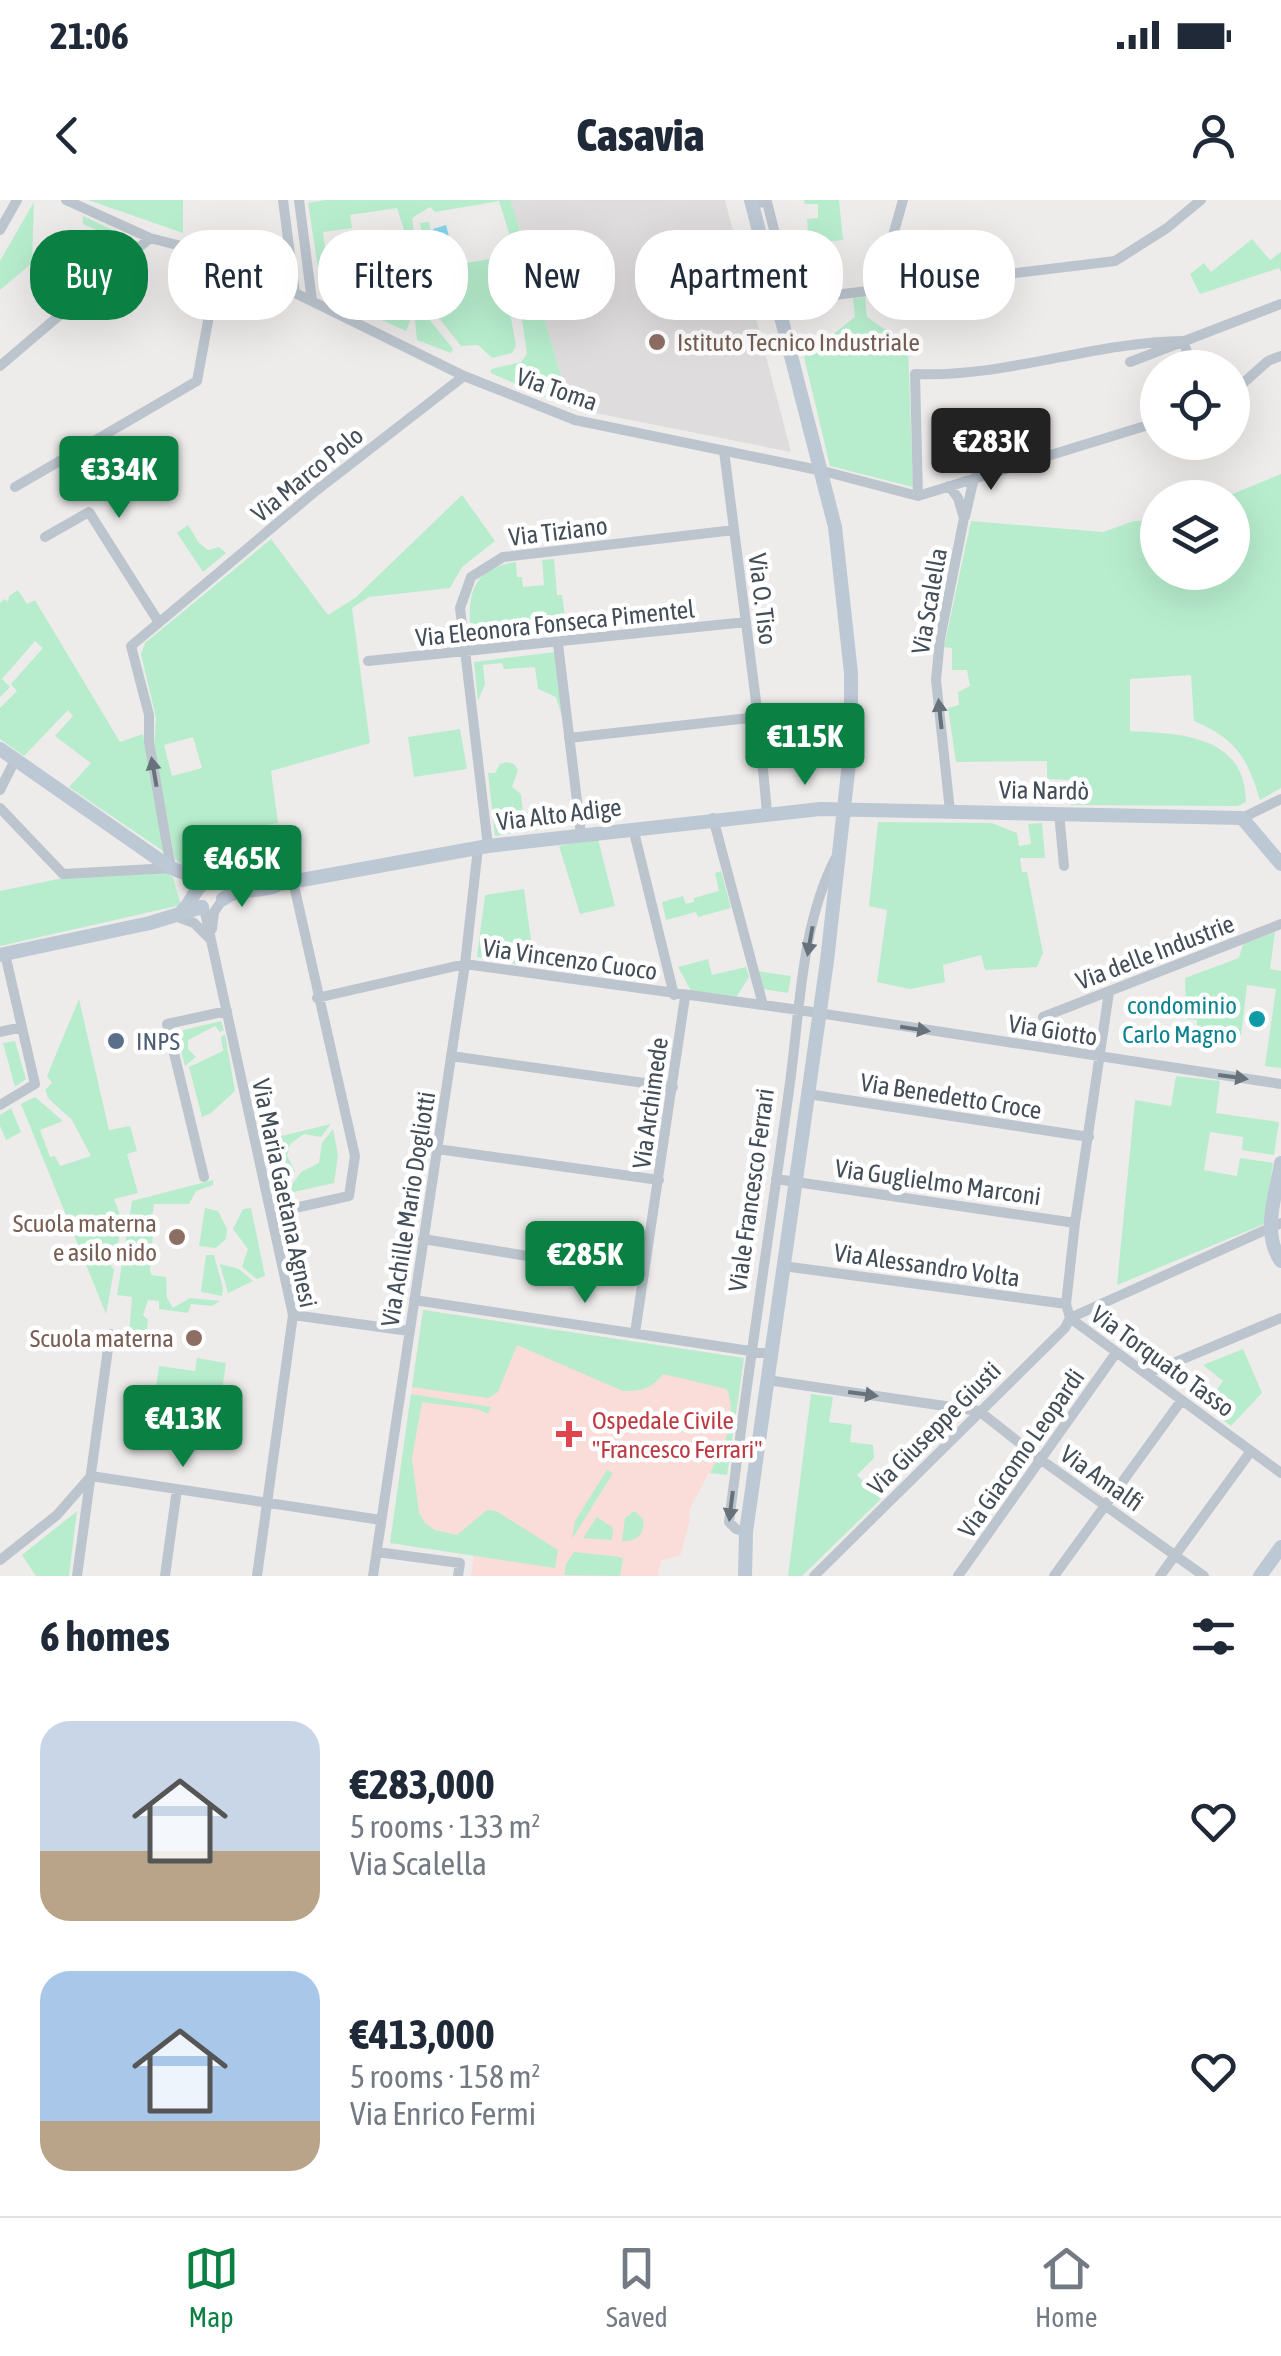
<!DOCTYPE html>
<meta charset="utf-8">
<style>
body{margin:0;font-family:"Asap Condensed",sans-serif;background:#f2f2f3;color:#1f2937;height:100vh;display:flex;flex-direction:column;font-size:38px;white-space:nowrap}
*{box-sizing:border-box;margin:0}
p{font-size:32px;color:#747a83}
.icon{flex:none;width:55px;height:55px;fill:none;stroke:currentColor;stroke-width:2;stroke-linecap:round;stroke-linejoin:round}
.map{position:relative;height:1376px;overflow:hidden}
.side{display:flex;flex-direction:column;background:#fff;flex:1}
.side>*{flex:none}
.hud{position:absolute;left:30px;top:30px;width:1222px;height:90px;display:flex;gap:20px}
.controls{position:absolute;left:1140px;top:150px;display:grid;gap:20px}
.controls a{display:grid;place-items:center;width:110px;height:110px;border-radius:50%;background:#fff;box-shadow:0 10px 40px #0002;font-size:50px}
.price{position:absolute;translate:-50% -85px;padding:0 22px;border-radius:10px;background:#0b8043;color:#fff;font-size:32px;line-height:65px;filter:drop-shadow(0 2px 5px #0008)}
.price::after{content:'';position:absolute;left:50%;top:60px;width:30px;height:22px;margin-left:-15px;background:inherit;clip-path:polygon(0 0,100% 0,50% 100%)}
.price.on{background:#222;color:#fff}
ul{padding:0;list-style:none}
li{display:flex;align-items:center;gap:30px;height:250px;padding:0 40px}
li span{display:grid;place-items:center;flex:none;width:280px;height:200px;border-radius:30px;color:#555}
li>.icon{margin-inline-start:auto}
span .icon{width:120px;height:120px;fill:#fffc;stroke-width:1}
li b{font-size:42px}
h2{display:flex;justify-content:space-between;align-items:center;height:120px;padding:0 40px;font-size:42px}
.tag{padding:0 35px;border-radius:40px;background:#fff;box-shadow:0 10px 40px #0002;font-size:35px;line-height:90px}
.tag.on{background:#0b8043;color:#fff}
.status{display:flex;justify-content:space-between;align-items:center;height:70px;padding:0 50px;background:#fff;direction:ltr}
.status svg{height:28px;fill:currentColor}
header{display:flex;justify-content:space-between;align-items:center;height:130px;padding:0 40px;background:#fff;font-size:45px;font-weight:800}
.menu{display:flex;justify-content:space-around;align-items:center;height:140px;border-top:2px solid #e0e1e3;background:#fff;font-size:28px;color:#747a83}
.menu a{display:grid;justify-items:center;gap:5px}
.menu .on{color:#0b8043}
.map>svg:first-child{display:block}
.education{fill:#dfdcdd}
.medical{fill:#fadcd9}
.green{fill:#b7edcd;fill-rule:evenodd}
.water{fill:#84d4ea}
.lines{fill:none;stroke-linecap:round;stroke-linejoin:round}
.street{stroke:#bcc5ce;stroke-width:10}
.secondary{stroke:#bdc8d5;stroke-width:14}
.oneway{fill:#68727b}
.education-dot{fill:#8d6e63;stroke:#fff;stroke-width:4}
.culture-dot{fill:#0f9aa8;stroke:#fff;stroke-width:4}
.service-dot{fill:#5c6f8a;stroke:#fff;stroke-width:4}
.health-dot{fill:#e0444e;stroke:#fff;stroke-width:4}
.labels{text-anchor:middle;stroke-width:9;stroke-linejoin:round;paint-order:stroke}
.education-label{font-size:25px;fill:#785e54;stroke:#fff;text-anchor:end}
.street-label{font-size:25px;fill:#444e58;stroke:#fff}
.culture-label{font-size:25px;fill:#0d838f;stroke:#fff;text-anchor:end}
.service-label{font-size:25px;fill:#4e5e75;stroke:#fff;text-anchor:start}
.health-label{font-size:25px;fill:#be3a42;stroke:#fff;text-anchor:start}
</style>
<div class="status"><b>21:06</b><svg viewBox="0 0 49 12"><path d="M0 12V9h3v3zM5 12V6h3v6zM10 12V3h3v9zM15 12V0h3v12zM26 1h20v11H26zM47 4h2v5h-2z"/></svg></div>
<header><svg class="icon" aria-label="back" viewBox="0 0 24 24"><path d="M15 5l-7 7 7 7"/></svg>Casavia<svg class="icon" aria-label="person" viewBox="0 0 24 24"><circle cx="12" cy="8" r="4"/><path d="M4 21q1-7 8-7t8 7"/></svg></header>
<div class="map">
<svg width="1281" height="1376" viewBox="0 0 1281 1376">
<rect width="100%" height="100%" fill="#eeebeb"/>
<!-- education -->
<path class="education" d="M 511,0 L 725,0 L 791,252 L 570,208 Z"/>
<!-- medical -->
<path class="medical" d="M 423,1110 L 744,1158 L 727,1275 L 709,1273 L 689,1310 L 690,1320 L 680,1356 L 661,1360 L 658,1376 L 471,1376 L 474,1355 L 390,1343 Z"/>
<!-- green -->
<path class="green" d="M 88,0 L 183,0 L 183,33 Z
M 326,0 L 511,0 L 570,208 L 491,173 L 491,169 L 521,162 L 527,154 L 509,33 L 499,1 L 435,12 L 430,7 L 412,18 L 425,114 L 453,149 L 451,153 L 417,140 L 406,36 L 397,8 L 350,15 L 352,28 L 323,32 L 329,80 L 368,75 L 372,102 L 407,98 L 410,121 L 406,131 L 322,93 L 308,3 Z
M 804,0 L 839,0 L 843,40 L 809,44 L 807,19 L 818,18 L 818,4 L 805,4 Z
M 34,2 L 32,63 L 0,90 L 0,61 Z
M 83,16 L 138,42 L 98,73 L 99,31 L 83,24 Z
M 429,22 L 439,68 L 500,57 L 516,146 L 512,153 L 492,158 L 478,145 L 461,146 L 434,112 L 420,23 Z
M 1252,39 L 1270,60 L 1281,52 L 1281,72 L 1279,68 L 1200,94 L 1190,74 L 1204,63 L 1211,72 Z
M 865,97 L 867,117 L 908,145 L 913,287 L 830,266 L 804,157 L 855,117 L 853,98 Z
M 1281,274 L 1281,588 L 1260,600 C 1247,557 1236,539 1194,521 L 1191,475 L 1130,479 L 1130,531 C 1180,534 1245,534 1246,602 L 1238,606 L 1070,605 L 1070,580 L 1047,579 L 1047,561 L 956,562 L 948,508 L 959,505 L 958,492 L 970,486 L 967,470 L 952,470 L 952,448 L 944,447 L 971,321 L 1103,332 L 1134,321 L 1157,320 L 1158,372 L 1232,372 L 1232,298 L 1225,297 Z
M 462,295 L 495,341 L 462,367 L 450,388 L 369,397 L 352,408 L 370,543 L 271,571 L 278,623 L 255,627 L 262,669 L 189,670 L 175,659 L 154,547 L 156,518 L 141,454 L 145,443 L 271,339 L 328,415 L 355,398 ZM 193,537 L 202,568 L 172,576 L 164,545 Z
M 188,325 L 199,343 L 208,350 L 219,347 L 226,353 L 203,372 L 177,333 Z
M 554,359 L 557,395 L 562,395 L 567,432 L 471,442 C 468,401 466,370 516,362 L 517,377 L 522,377 L 523,387 L 544,385 L 542,360 Z
M 18,390 L 27,404 L 35,400 L 120,542 L 143,534 L 166,653 L 69,587 L 91,563 L 55,536 L 73,516 L 68,510 L 24,556 L 0,539 L 0,508 L 17,491 L 11,484 L 43,448 L 35,441 L 2,479 L 10,487 L 0,497 L 0,403 L 5,399 L 8,402 L 9,396 Z
M 555,452 L 562,516 L 556,497 L 538,489 L 535,467 L 504,469 L 502,463 L 483,465 L 485,484 L 478,501 L 474,462 Z
M 460,529 L 467,569 L 414,577 L 408,537 Z
M 506,562 L 514,564 L 518,570 L 512,587 L 521,594 L 523,613 L 547,611 L 549,627 L 495,636 L 488,573 L 495,573 L 500,564 Z
M 878,622 L 992,623 L 1017,633 L 1019,646 L 1031,644 L 1028,624 L 1042,623 L 1045,658 L 1020,658 L 1022,672 L 1027,672 L 1043,753 L 1037,767 L 985,770 L 981,755 L 943,765 L 945,782 L 910,789 L 877,782 L 887,710 L 869,706 Z
M 598,639 L 615,706 L 580,714 L 559,646 Z
M 721,671 L 731,708 L 698,717 L 696,712 L 666,720 L 662,702 L 683,696 L 686,704 L 694,702 L 694,698 L 719,691 L 715,673 Z
M 166,672 L 173,678 L 181,705 L 0,746 L 0,691 L 63,678 Z
M 524,689 L 532,747 L 537,747 L 540,768 L 477,757 L 485,695 Z
M 1275,732 L 1270,769 L 1281,771 L 1281,868 L 1265,866 L 1276,789 L 1247,785 L 1241,836 L 1215,832 L 1212,828 L 1210,832 L 1196,830 L 1197,820 L 1186,819 L 1185,778 L 1239,758 L 1243,744 Z
M 708,759 L 712,775 L 746,767 L 749,777 L 737,796 L 691,791 L 678,767 Z
M 757,771 L 791,776 L 788,793 L 763,789 Z
M 79,799 L 109,930 L 130,926 L 137,951 L 127,954 L 138,993 L 114,999 L 122,1020 L 115,1062 L 105,1045 L 99,1047 L 114,1070 L 106,1114 L 21,904 L 35,897 L 63,921 L 40,930 L 50,957 L 55,956 L 60,966 L 91,956 L 72,920 L 49,899 L 45,890 L 52,883 L 47,876 Z
M 221,821 L 224,830 L 220,832 L 215,826 L 188,840 L 188,849 L 196,857 L 185,866 L 176,832 Z
M 225,834 L 235,891 L 211,913 L 202,917 L 189,867 L 223,851 L 221,837 Z
M 15,841 L 26,879 L 15,887 L 3,843 Z
M 1176,876 L 1220,881 L 1216,913 L 1279,922 L 1274,955 L 1242,950 L 1243,937 L 1210,932 L 1204,970 L 1237,976 L 1240,958 L 1273,963 L 1264,1024 L 1117,1085 L 1135,900 L 1171,906 Z
M 11,908 L 21,932 L 6,940 L 0,926 L 0,915 Z
M 331,924 L 321,937 L 304,934 L 290,944 L 287,956 L 295,971 L 281,992 L 269,939 Z
M 333,929 L 338,955 L 334,983 L 285,994 L 301,972 L 319,963 L 322,943 Z
M 213,980 L 213,985 L 196,991 L 189,1004 L 154,1004 L 150,1029 L 153,1030 L 150,1072 L 152,1075 L 166,1077 L 167,1098 L 173,1108 L 190,1098 L 220,1101 L 212,1106 L 191,1104 L 188,1113 L 159,1109 L 159,1101 L 148,1100 L 143,1115 L 148,1120 L 146,1136 L 129,1133 L 132,1097 L 117,1095 L 132,1001 Z
M 205,1008 L 218,1011 L 227,1029 L 226,1039 L 216,1048 L 199,1046 Z
M 251,1008 L 265,1076 L 257,1079 L 242,1067 L 248,1049 L 233,1029 L 243,1009 Z
M 206,1055 L 214,1055 L 223,1088 L 222,1096 L 201,1092 Z
M 220,1064 L 239,1069 L 253,1081 L 228,1093 Z
M 423,1110 L 744,1158 L 727,1275 L 710,1273 C 724,1246 738,1220 727,1189 L 663,1174 C 651,1189 642,1191 623,1191 L 517,1145 L 498,1192 L 488,1198 L 412,1187 Z
M 1243,1149 L 1262,1193 L 1231,1226 L 1205,1206 L 1223,1181 L 1203,1165 Z
M 197,1158 L 226,1163 L 218,1219 L 153,1209 L 159,1166 L 195,1171 Z
M 411,1194 L 491,1207 L 488,1214 L 477,1209 L 422,1202 L 412,1258 L 419,1313 L 425,1323 L 435,1330 L 457,1335 L 487,1310 L 496,1311 L 558,1350 L 555,1368 L 390,1343 Z
M 811,1194 L 833,1197 L 829,1222 L 852,1225 L 850,1242 L 873,1245 L 874,1258 L 857,1275 L 881,1299 L 802,1376 L 788,1376 Z
M 607,1270 L 613,1273 L 572,1339 L 575,1321 Z
M 77,1311 L 69,1376 L 36,1376 L 22,1355 Z
M 634,1311 L 643,1319 C 646,1333 637,1342 622,1341 L 625,1318 Z
M 597,1317 L 613,1328 L 612,1340 L 583,1338 Z
M 574,1352 L 620,1357 L 623,1359 L 620,1376 L 564,1375 L 566,1364 Z"/>
<!-- water -->
<path class="water" d="M 446,25 L 453,52 L 447,59 L 439,56 L 433,29 Z"/>
<g class="lines">
<!-- street -->
<path class="street" d="M 66,0 L 150,38 L 220,56 L 464,176 L 575,220 L 823,271 L 918,296 L 1158,222
M 283,0 L 295,93
M 299,0 L 312,101
M 751,3 L 767,2 L 789,89 L 774,91
M 0,30 L 17,0
M 878,89 L 903,0
M 777,102 L 1115,61 L 1167,28 L 1201,0
M 1183,141 L 1193,168
M 1130,162 L 1281,104
M 0,166 L 150,38
M 1232,193 L 1268,161 L 1281,156
M 724,251 L 758,517 L 767,612
M 949,286 L 958,298 L 964,318 L 940,439 L 936,480 L 950,611
M 15,287 L 197,181 L 220,56
M 918,296 L 915,174 C 1005,178 1093,142 1183,141
M 965,317 L 974,278
M 45,337 L 89,312 L 158,421
M 558,444 L 581,634
M 368,461 L 746,422
M 569,538 L 758,517
M 0,590 L 15,560
M 0,608 L 63,674 L 171,668 L 149,542 L 149,515 L 131,446 L 317,290 L 464,176
M 1059,613 L 1064,666
M 713,618 L 763,805
M 1242,618 L 1281,599
M 633,628 L 674,795
M 488,646 L 460,408 L 471,377 L 503,357 L 734,330
M 204,708 L 293,1115 L 257,1376
M 175,716 L 194,723 L 210,739
M 212,729 L 214,712 L 221,702
M 317,798 L 465,764 L 799,810 L 1281,884
M 1043,817 L 1281,724
M 0,832 L 22,827
M 451,856 L 673,887
M 808,894 L 1089,937
M 0,905 L 35,884 L 5,754
M 437,949 L 659,980
M 204,977 L 167,824 L 227,811
M 776,979 L 1075,1023
M 272,1013 L 349,996 L 355,956 L 293,681
M 1281,1023 L 1070,1118 L 1281,1273
M 423,1039 L 644,1075
M 783,1066 L 1066,1104
M 414,1100 L 770,1154
M 293,1115 L 409,1131
M 635,1133 L 685,797
M 1147,1174 L 1281,1118
M 767,1180 L 979,1211 L 1040,1259 L 1204,1376
M 746,1332 L 736,1329 L 729,1322 C 747,1178 769,1034 789,890 C 800,814 800,728 835,659
M 377,1352 L 460,1363 L 458,1376
M 0,1360 L 57,1315 L 91,1276 L 381,1320
M 77,1376 L 110,1134
M 165,1376 L 177,1289
M 373,1376 L 465,764 L 478,648
M 814,1376 L 1065,1128 L 1070,1118 L 1066,1104 L 1075,1023 L 1109,792
M 958,1376 L 1116,1153
M 1054,1376 L 1181,1201
M 1160,1376 L 1251,1251"/>
<!-- secondary -->
<path class="secondary" d="M 0,549 L 171,668 L 206,681 L 279,684
M 223,699 C 239,686 261,694 280,684 L 488,646 L 820,609 L 1242,618 L 1281,664
M 180,713 C 192,704 194,688 206,681
M 0,755 L 150,723 L 202,707
M 1281,963 C 1276,995 1261,1033 1281,1061
M 745,1376 L 746,1332 L 827,761 L 851,545 L 851,473 L 835,327 L 751,0
M 1260,1376 L 1281,1347"/>
</g>
<!-- one-way arrows -->
<defs><path id="oneway-solid" d="M-6-.8H1V-3.2L6.5 0L1 3.2V.8H-6Z" transform="scale(2.5)"/></defs>
<g class="oneway">
<use href="#oneway-solid" transform="translate(940 514) rotate(-96)"/>
<use href="#oneway-solid" transform="translate(154 572) rotate(-100)"/>
<use href="#oneway-solid" transform="translate(810 741) rotate(100)"/>
<use href="#oneway-solid" transform="translate(915 829) rotate(9)"/>
<use href="#oneway-solid" transform="translate(1233 877) rotate(8)"/>
<use href="#oneway-solid" transform="translate(863 1194) rotate(8)"/>
<use href="#oneway-solid" transform="translate(731 1306) rotate(97)"/>
</g>
<!-- markers -->
<g class="education-dot">
<circle cx="657" cy="142" r="10"/>
<circle cx="177" cy="1037" r="10"/>
<circle cx="194" cy="1138" r="10"/>
</g>
<circle class="culture-dot" cx="1257" cy="819" r="10"/>
<circle class="service-dot" cx="116" cy="841" r="10"/>
<path class="health-dot" d="M564 1219h10v10h10v10h-10v10h-10v-10h-10v-10h10z"/>
<g class="labels">
<!-- education labels -->
<g class="education-label">
<text x="677" y="151" text-anchor="start">Istituto Tecnico Industriale</text>
<text x="157" y="1032">Scuola materna<tspan x="157" dy="29">e asilo nido</tspan></text>
<text x="174" y="1147">Scuola materna</text>
</g>
<!-- street labels -->
<g class="street-label">
<text transform="translate(557 189) rotate(19)" y="9">Via Toma</text>
<text transform="translate(307 274) rotate(-39)" y="9">Via Marco Polo</text>
<text transform="translate(558 331) rotate(-7)" y="9">Via Tiziano</text>
<text transform="translate(763 399) rotate(83)" y="9">Via O. Tiso</text>
<text transform="translate(929 401) rotate(-80)" y="9">Via Scalella</text>
<text transform="translate(555 423) rotate(-6)" y="9">Via Eleonora Fonseca Pimentel</text>
<text transform="translate(1044 590) rotate(1)" y="9">Via Nardò</text>
<text transform="translate(559 614) rotate(-7)" y="9">Via Alto Adige</text>
<text transform="translate(1155 752) rotate(-21)" y="9">Via delle Industrie</text>
<text transform="translate(570 759) rotate(8)" y="9">Via Vincenzo Cuoco</text>
<text transform="translate(1053 830) rotate(9)" y="9">Via Giotto</text>
<text transform="translate(951 896) rotate(9)" y="9">Via Benedetto Croce</text>
<text transform="translate(650 903) rotate(-82)" y="9">Via Archimede</text>
<text transform="translate(938 982) rotate(8)" y="9">Via Guglielmo Marconi</text>
<text transform="translate(751 990) rotate(-82)" y="9">Viale Francesco Ferrari</text>
<text transform="translate(285 993) rotate(78)" y="9">Via Maria Gaetana Agnesi</text>
<text transform="translate(408 1009) rotate(-81)" y="9">Via Achille Mario Dogliotti</text>
<text transform="translate(927 1065) rotate(8)" y="9">Via Alessandro Volta</text>
<text transform="translate(1163 1161) rotate(36)" y="9">Via Torquato Tasso</text>
<text transform="translate(934 1228) rotate(-45)" y="9">Via Giuseppe Giusti</text>
<text transform="translate(1021 1253) rotate(-55)" y="9">Via Giacomo Leopardi</text>
<text transform="translate(1102 1278) rotate(35)" y="9">Via Amalfi</text>
</g>
<!-- culture labels -->
<g class="culture-label">
<text x="1237" y="814">condominio<tspan x="1237" dy="29">Carlo Magno</tspan></text>
</g>
<!-- service labels -->
<g class="service-label">
<text x="136" y="850">INPS</text>
</g>
<!-- health labels -->
<g class="health-label">
<text x="592" y="1229">Ospedale Civile<tspan x="592" dy="29">"Francesco Ferrari"</tspan></text>
</g>
</g>
</svg>
<div class="controls">
<a><svg class="icon" aria-label="locate" viewBox="0 0 24 24"><circle cx="12" cy="12" r="6"/><path d="M12 2v4M12 18v4M2 12h4M18 12h4"/></svg></a>
<a><svg class="icon" aria-label="layers" viewBox="0 0 24 24"><path d="M12 4l9 5-9 5-9-5zM3 14l9 5 9-5"/></svg></a>
</div>
<b class="price on" style="left:991px;top:293px">€283K</b>
<b class="price" style="left:119px;top:321px">€334K</b>
<b class="price" style="left:805px;top:588px">€115K</b>
<b class="price" style="left:242px;top:710px">€465K</b>
<b class="price" style="left:585px;top:1106px">€285K</b>
<b class="price" style="left:183px;top:1270px">€413K</b>
<div class="hud">
<a class="tag on">Buy</a>
<a class="tag">Rent</a>
<a class="tag">Filters</a>
<a class="tag">New</a>
<a class="tag">Apartment</a>
<a class="tag">House</a>
</div>
</div>
<section class="side">
<h2>6 homes<svg class="icon" aria-label="filters" viewBox="0 0 24 24"><path d="M4 7h16M4 17h16"/><circle cx="9" cy="7" r="2"/><circle cx="15" cy="17" r="2"/></svg></h2>
<ul>
<li><span style="background:linear-gradient(#c9d6e8 65%,#b9a48a 0)"><svg class="icon" aria-label="home" viewBox="0 0 24 24"><path d="M3 11l9-7 9 7M6 9v11h12V9"/></svg></span><div><b>€283,000</b><p>5 rooms · 133 m²</p><p>Via Scalella</p></div><svg class="icon" aria-label="heart" viewBox="0 0 24 24"><path d="M12 20l-8-8c-3-5 5-10 8-4 3-6 11-1 8 4z"/></svg></li>
<li><span style="background:linear-gradient(#a9c7e8 75%,#b9a48a 0)"><svg class="icon" aria-label="home" viewBox="0 0 24 24"><path d="M3 11l9-7 9 7M6 9v11h12V9"/></svg></span><div><b>€413,000</b><p>5 rooms · 158 m²</p><p>Via Enrico Fermi</p></div><svg class="icon" aria-label="heart" viewBox="0 0 24 24"><path d="M12 20l-8-8c-3-5 5-10 8-4 3-6 11-1 8 4z"/></svg></li>
</ul>
</section>
<nav class="menu">
<a class="on"><svg class="icon" aria-label="map" viewBox="0 0 24 24"><path d="M3 6l6-2 6 2 6-2v14l-6 2-6-2-6 2zM9 4v14M15 6v14"/></svg>Map</a>
<a><svg class="icon" aria-label="saved" viewBox="0 0 24 24"><path d="M7 4h10v16l-5-4-5 4z"/></svg>Saved</a>
<a><svg class="icon" aria-label="home" viewBox="0 0 24 24"><path d="M3 11l9-7 9 7M6 9v11h12V9"/></svg>Home</a>
</nav>
